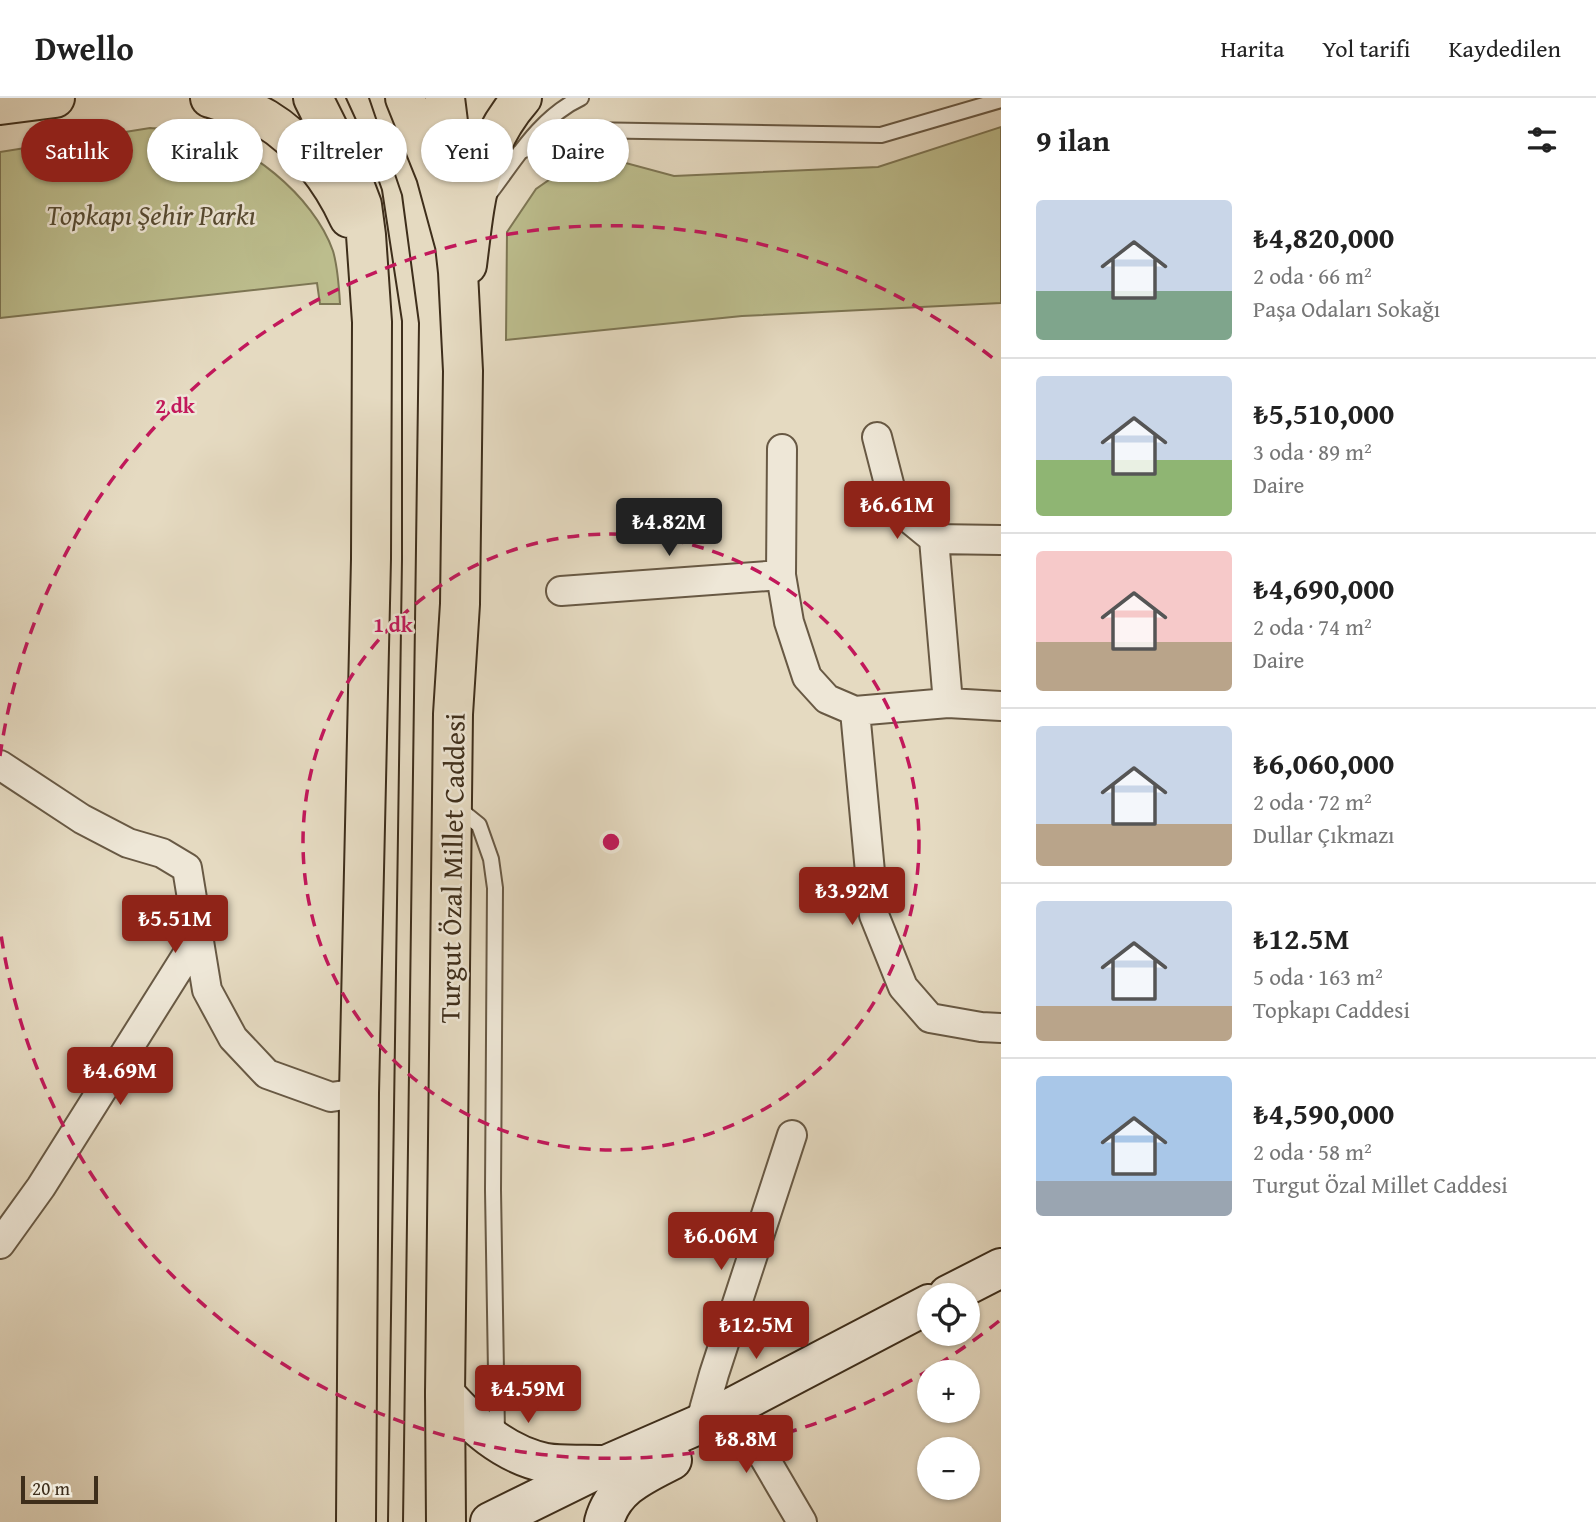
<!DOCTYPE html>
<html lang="tr">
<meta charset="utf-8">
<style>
body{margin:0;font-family:"Gentium Book Plus",serif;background:#f6f6f6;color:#222;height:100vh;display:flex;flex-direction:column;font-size:26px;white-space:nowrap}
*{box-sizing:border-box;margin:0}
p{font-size:23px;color:#767676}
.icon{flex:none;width:38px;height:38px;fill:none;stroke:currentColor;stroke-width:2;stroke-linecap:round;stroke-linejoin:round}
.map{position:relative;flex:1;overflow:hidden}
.details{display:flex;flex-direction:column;background:#fff;width:595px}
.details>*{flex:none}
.hud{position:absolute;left:21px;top:21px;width:665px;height:63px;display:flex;gap:14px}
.fabs{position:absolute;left:917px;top:1185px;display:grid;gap:14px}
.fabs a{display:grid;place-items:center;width:63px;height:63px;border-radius:50%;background:#fff;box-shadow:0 2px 5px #0004;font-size:35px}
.scale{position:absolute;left:21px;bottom:18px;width:77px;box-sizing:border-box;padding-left:7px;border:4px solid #3e2e1b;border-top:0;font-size:19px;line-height:24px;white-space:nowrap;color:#3e2e1b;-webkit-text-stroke:5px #eee7d7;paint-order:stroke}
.price{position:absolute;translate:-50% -60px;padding:0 16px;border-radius:7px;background:#8f2418;color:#fff;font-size:23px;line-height:46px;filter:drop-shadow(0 2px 4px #0008)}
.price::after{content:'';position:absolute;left:50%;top:42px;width:21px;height:16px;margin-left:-10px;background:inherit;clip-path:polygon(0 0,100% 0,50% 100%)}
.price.active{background:#222;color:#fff}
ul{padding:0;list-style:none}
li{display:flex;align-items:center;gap:21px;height:175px;padding:0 35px}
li+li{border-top:2px solid #e0e0e0}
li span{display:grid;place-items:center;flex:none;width:196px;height:140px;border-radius:7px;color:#555}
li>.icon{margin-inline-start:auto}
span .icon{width:84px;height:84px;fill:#fffc;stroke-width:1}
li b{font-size:30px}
h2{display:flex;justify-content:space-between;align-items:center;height:84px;padding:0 35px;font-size:30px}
.chip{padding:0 24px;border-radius:32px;background:#fff;box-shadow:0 2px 5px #0004;font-size:24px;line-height:63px}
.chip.active{background:#8f2418;color:#fff}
header{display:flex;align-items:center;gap:42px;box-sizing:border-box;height:98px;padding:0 35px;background:#fff;border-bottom:2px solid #e0e0e0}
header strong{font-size:33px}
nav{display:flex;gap:38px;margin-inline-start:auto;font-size:24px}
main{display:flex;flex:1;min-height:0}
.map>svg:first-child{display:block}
.green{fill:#bcbd8d;stroke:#7d7654;stroke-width:2}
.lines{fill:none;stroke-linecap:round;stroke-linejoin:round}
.service-casing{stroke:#685944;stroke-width:18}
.minor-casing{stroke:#685944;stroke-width:32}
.secondary-casing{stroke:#3e2e1b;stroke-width:42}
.primary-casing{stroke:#3e2e1b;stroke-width:42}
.service{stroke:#eee7d7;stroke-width:14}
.minor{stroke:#eee7d7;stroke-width:28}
.secondary{stroke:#eee7d7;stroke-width:38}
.primary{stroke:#e5dac1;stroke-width:38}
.tram{stroke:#3e2e1b;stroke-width:2}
.ring{fill:none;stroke:#c2185b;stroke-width:3.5;stroke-dasharray:12 9}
.labels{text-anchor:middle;stroke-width:5;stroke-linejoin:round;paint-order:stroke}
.park-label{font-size:28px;font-style:italic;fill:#574b32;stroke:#eee7d7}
.street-label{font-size:28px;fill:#3e2e1b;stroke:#eee7d7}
.centre{fill:#c2185b;stroke:#eee7d7;stroke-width:3.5}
.ring-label{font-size:21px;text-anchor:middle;font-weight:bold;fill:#c2185b;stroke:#eee7d7;stroke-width:5;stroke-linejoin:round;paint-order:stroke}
</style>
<header>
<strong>Dwello</strong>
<nav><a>Harita</a><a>Yol tarifi</a><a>Kaydedilen</a></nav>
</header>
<main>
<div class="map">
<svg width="1001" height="1424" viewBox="0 0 1001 1424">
<rect width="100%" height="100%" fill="#e5dac1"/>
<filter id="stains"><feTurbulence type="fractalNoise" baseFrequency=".00286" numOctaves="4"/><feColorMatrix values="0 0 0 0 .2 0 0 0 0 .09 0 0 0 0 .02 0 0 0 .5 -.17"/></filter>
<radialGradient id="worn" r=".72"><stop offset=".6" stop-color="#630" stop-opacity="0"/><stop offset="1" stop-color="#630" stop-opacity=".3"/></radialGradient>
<!-- green -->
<path class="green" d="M 1001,29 L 1001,205 L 742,218 L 506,242 L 507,134 L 536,91 L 569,68 L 611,61 L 674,78 L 878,69 Z
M 150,30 C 163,31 176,30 188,32 C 245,42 314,98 333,153 C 338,170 339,189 340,206 L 320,206 L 317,185 L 0,220 L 0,54 Z"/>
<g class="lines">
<defs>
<path id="service" d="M 520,54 L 544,42 L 583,32 L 881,37 L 1001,2
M 490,95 C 516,61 540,19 581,0
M 458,710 L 479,727 L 491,761 L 495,790 L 493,1092 L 497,1335"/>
<path id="minor" d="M 877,339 L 895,409 L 934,441 L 1001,442
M 782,351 L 781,477 L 789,524 L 807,579 L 827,601 L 855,613
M 934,441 L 948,605
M 561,493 L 781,477
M 855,613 L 874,817 L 903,889 L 930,920 L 981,929 L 1001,930
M 855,613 L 948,605 L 1001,608
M 0,667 L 82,721 L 128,745 L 162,755 L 187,770 L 207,892 L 233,940 L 267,976 L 331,999 L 359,995
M 0,1146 L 41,1089 L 197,841
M 736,1307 L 744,1325 L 802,1424
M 700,1326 L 714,1276 L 792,1037"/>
<path id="secondary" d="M 948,1197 L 1001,1170
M 445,1296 C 473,1327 503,1356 546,1365 C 563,1368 583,1366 600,1367
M 490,1424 L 606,1367 L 700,1326 L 929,1206
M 604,1424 C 613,1389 643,1377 672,1362"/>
<path id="primary" d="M 210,0 C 229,6 249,11 266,21 C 301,42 332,82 349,120
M 313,0 L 348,70 L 362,107 L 366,137 L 372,224 L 371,461 L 359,995 L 356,1424
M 405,0 L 436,77 L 455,147 L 458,174 L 463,273 L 460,506 L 453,616 L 445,1296 L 446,1424
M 445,0 L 452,56 L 452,88
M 0,7 L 55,0
M 467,167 C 475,104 478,50 522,0"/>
</defs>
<!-- service casing -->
<use href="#service" class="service-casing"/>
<!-- minor casing -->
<use href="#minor" class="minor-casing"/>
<!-- secondary casing -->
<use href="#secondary" class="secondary-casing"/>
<!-- primary casing -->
<use href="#primary" class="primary-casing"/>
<!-- service -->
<use href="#service" class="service"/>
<!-- minor -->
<use href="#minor" class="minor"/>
<!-- secondary -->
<use href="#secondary" class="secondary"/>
<!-- primary -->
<use href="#primary" class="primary"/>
<!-- tram -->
<path class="tram" d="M 346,0 L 362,35 L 382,92 L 402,223 L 402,461 L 388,1424
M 369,0 L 402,97 L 419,225 L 403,1424"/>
</g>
<!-- distance rings -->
<g class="ring">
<circle cx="611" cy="744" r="308"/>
<path d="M999 1223A617 617 0 0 1 0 830M0 658A617 617 0 0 1 999 265"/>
</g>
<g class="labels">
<!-- park labels -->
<g class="park-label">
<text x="151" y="127">Topkapı Şehir Parkı</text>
</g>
<!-- street labels -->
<g class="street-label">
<text transform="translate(452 770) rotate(-89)" y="10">Turgut Özal Millet Caddesi</text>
</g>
</g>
<circle cx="611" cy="744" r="10" class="centre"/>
<g class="ring-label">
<text x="175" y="315">2 dk</text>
<text x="393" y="534">1 dk</text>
</g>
<rect width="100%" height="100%" filter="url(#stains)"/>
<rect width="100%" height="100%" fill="url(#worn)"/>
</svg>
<div class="fabs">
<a><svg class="icon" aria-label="locate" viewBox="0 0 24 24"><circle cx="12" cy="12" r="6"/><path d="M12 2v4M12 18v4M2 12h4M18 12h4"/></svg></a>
<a>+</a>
<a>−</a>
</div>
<div class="scale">20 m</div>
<b class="price" style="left:897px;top:443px">₺6.61M</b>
<b class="price active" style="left:669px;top:460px">₺4.82M</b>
<b class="price" style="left:852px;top:829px">₺3.92M</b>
<b class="price" style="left:175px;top:857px">₺5.51M</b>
<b class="price" style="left:120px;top:1009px">₺4.69M</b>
<b class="price" style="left:721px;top:1174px">₺6.06M</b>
<b class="price" style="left:756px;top:1263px">₺12.5M</b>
<b class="price" style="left:528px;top:1327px">₺4.59M</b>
<b class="price" style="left:746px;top:1377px">₺8.8M</b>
<div class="hud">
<a class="chip active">Satılık</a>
<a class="chip">Kiralık</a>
<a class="chip">Filtreler</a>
<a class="chip">Yeni</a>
<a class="chip">Daire</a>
</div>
</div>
<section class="details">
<h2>9 ilan<svg class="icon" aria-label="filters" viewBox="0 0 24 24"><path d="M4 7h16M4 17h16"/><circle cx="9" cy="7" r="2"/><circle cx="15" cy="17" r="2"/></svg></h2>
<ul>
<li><span style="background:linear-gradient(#c9d6e8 65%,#7fa58c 0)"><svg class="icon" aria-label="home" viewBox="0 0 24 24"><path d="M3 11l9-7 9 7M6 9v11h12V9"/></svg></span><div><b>₺4,820,000</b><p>2 oda · 66 m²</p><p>Paşa Odaları Sokağı</p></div></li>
<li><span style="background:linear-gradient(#c9d6e8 60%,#8fb573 0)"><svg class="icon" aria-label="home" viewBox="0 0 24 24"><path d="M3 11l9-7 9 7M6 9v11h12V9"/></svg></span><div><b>₺5,510,000</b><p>3 oda · 89 m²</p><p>Daire</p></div></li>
<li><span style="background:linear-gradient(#f6c9c9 65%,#b9a48a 0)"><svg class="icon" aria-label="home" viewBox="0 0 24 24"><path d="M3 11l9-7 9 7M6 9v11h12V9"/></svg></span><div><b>₺4,690,000</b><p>2 oda · 74 m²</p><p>Daire</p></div></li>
<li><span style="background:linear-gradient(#c9d6e8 70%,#b9a48a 0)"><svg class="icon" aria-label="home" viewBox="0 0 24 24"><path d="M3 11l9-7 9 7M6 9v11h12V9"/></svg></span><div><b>₺6,060,000</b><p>2 oda · 72 m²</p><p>Dullar Çıkmazı</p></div></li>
<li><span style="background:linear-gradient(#c9d6e8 75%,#b9a48a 0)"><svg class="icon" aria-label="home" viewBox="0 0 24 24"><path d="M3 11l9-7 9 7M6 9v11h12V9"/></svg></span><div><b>₺12.5M</b><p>5 oda · 163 m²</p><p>Topkapı Caddesi</p></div></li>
<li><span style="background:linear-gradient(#a9c7e8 75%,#9aa5b1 0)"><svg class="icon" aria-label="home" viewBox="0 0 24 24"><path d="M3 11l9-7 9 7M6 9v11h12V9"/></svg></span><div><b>₺4,590,000</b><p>2 oda · 58 m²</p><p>Turgut Özal Millet Caddesi</p></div></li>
</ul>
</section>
</main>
